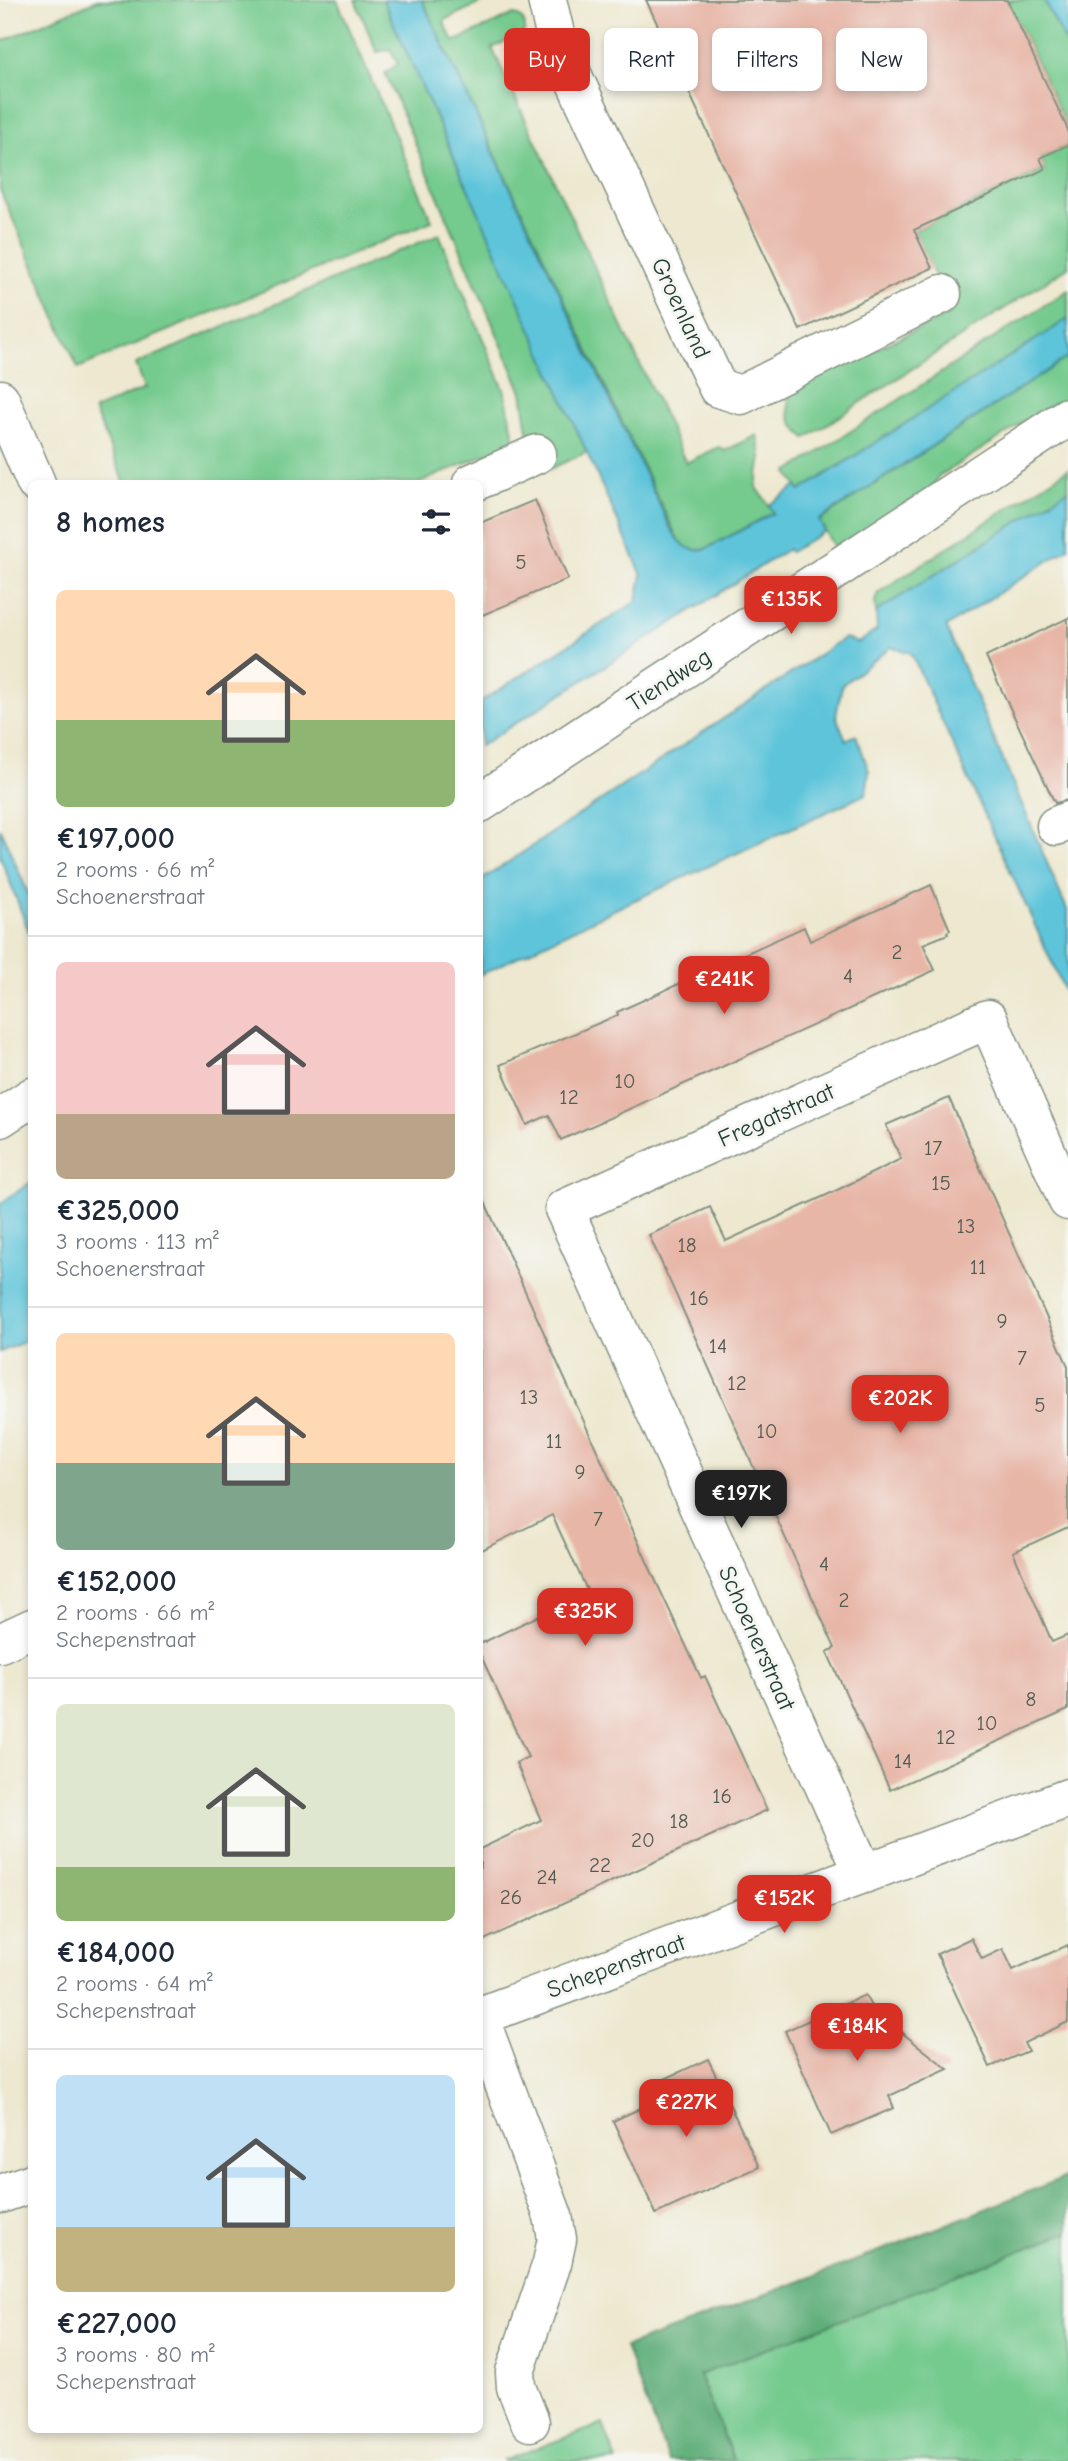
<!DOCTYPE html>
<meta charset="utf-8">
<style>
body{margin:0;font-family:"Comic Neue",sans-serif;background:#f6f6f7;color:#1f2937;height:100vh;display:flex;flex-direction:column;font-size:26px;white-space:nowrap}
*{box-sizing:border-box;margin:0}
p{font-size:23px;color:#747a83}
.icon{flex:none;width:38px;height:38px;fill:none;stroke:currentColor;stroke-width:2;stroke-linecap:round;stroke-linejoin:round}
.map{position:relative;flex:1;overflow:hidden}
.side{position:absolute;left:28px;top:480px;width:455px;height:1953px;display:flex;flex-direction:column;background:#fff;border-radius:10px;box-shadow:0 4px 10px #0003}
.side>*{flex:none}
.banner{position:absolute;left:504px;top:28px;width:458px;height:63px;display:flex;gap:14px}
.price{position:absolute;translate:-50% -60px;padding:0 16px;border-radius:14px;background:#d93025;color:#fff;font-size:23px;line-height:46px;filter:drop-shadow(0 2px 4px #0008)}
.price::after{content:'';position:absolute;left:50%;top:42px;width:21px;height:16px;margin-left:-10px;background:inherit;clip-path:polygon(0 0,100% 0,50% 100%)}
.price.selected{background:#222;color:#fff}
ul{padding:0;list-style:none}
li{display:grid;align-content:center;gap:14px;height:371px;padding:0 28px}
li+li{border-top:2px solid #e0e1e3}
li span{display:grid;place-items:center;height:217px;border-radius:10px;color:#555}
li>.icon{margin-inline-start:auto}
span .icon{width:126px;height:126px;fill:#fffc;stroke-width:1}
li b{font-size:30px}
h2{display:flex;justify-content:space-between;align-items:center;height:84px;padding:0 28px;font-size:30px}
.pill{padding:0 24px;border-radius:10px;background:#fff;box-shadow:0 4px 10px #0003;font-size:24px;line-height:63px}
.pill.selected{background:#d93025;color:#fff}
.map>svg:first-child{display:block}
.green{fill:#74ca8e;stroke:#4a8461;stroke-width:2}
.forest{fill:#5fae79;stroke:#3f7656;stroke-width:2}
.water{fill:#5dc4da;stroke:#3e8087;stroke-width:2}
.building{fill:#e7b6a7}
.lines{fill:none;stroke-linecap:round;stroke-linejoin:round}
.minor-casing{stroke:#869282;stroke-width:41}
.minor{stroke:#fff;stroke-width:38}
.labels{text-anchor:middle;stroke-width:6;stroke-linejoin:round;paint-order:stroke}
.number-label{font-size:21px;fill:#515b51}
.street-label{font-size:24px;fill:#1f3d34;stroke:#f6f6f2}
</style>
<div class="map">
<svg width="1068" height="2461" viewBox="0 0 1068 2461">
<rect width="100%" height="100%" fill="#f6f6f2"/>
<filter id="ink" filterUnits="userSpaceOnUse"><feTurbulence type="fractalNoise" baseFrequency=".0143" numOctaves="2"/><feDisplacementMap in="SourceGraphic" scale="14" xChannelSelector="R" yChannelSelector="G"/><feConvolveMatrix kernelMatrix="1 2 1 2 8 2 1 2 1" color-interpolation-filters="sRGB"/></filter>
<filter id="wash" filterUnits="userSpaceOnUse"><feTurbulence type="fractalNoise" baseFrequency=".00686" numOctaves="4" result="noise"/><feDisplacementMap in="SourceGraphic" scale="28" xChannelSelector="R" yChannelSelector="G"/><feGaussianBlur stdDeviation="1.57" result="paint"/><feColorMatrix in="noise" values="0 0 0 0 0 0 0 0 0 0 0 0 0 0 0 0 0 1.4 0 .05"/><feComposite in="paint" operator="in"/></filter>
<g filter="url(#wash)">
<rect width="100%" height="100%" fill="#ede8cf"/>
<!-- green -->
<path class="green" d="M 97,0 L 337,0 L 432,221 L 78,368 L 0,190 L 0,42 Z
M 355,0 L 383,0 L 587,452 L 548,470 L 533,436 L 529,437 L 522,392 L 385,73 L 398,64 L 390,49 L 377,52 Z
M 422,0 L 487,0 L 446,19 L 444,23 L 453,40 L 456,41 L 512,15 C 522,15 525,21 525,30 L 521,35 L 492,48 L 686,463 L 719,447 L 725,451 L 757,435 L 761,457 L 756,486 L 774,513 L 702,551 L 687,548 L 677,538 Z
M 1007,0 L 1044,0 L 1068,47 L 1068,130 Z
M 1068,145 L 1068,267 L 806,438 C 788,424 784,408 794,387 L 952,313 L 914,230 L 1045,169 L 1040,158 Z
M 439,234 L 505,392 L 515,442 L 419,483 L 125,483 L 94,410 L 145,388 L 136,364 Z
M 1068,290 L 1068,319 L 800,491 L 788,472 Z
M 1068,357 L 1068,402 L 1054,403 L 938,477 L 931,490 L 835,549 L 819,521 Z
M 1068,469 L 1068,490 L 876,612 L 875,601 L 878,593 Z
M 1068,2232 L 1068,2461 L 734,2461 L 698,2375 Z
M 603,2424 L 617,2461 L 502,2461 Z"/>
<!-- forest -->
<path class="forest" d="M 1068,2176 L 1068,2232 L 699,2375 L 734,2461 L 669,2461 L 625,2347 L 852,2262 Z"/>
<!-- water -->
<path class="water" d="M 383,0 L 422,0 L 670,527 C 679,542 688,554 706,549 L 773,513 L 769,505 L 797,486 L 800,491 L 1068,319 L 1068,357 L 819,520 L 825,531 L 790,552 L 788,549 L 480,746 L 480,702 L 637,601 L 642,575 Z
M 1044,0 L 1067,0 L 1068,47 Z
M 1068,490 L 1068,548 L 946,627 L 1068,912 L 1068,998 L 911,653 L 891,647 L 842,685 L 836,716 L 846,740 L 856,735 L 869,771 L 866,794 L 626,904 L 480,975 L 480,881 L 844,638 L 858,643 L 877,630 L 876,612 Z
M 0,828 L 31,900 L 31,937 L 0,856 Z
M 31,1182 L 31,1339 L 0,1352 L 0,1204 Z"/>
<g id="blocks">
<!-- building -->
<path class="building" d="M 646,0 L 1007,0 L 1068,130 L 1068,145 L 1040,158 L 1045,169 L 914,230 L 932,268 L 800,330 Z
M 535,500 L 568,579 L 480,616 L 480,523 Z
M 1068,618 L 1068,800 L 1055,803 L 986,657 Z
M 931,885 L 950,930 L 947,932 L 948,934 L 923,944 L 935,970 L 561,1140 L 549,1115 L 527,1125 L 500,1065 L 618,1015 L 617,1012 L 804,927 L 810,941 Z
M 949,1098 L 1068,1366 L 1068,1527 L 1013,1552 L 1052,1642 L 1068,1635 L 1068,1710 L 890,1790 L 827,1652 L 835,1648 L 649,1235 L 710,1207 L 726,1241 L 831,1193 L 901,1159 L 886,1125 Z
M 480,1191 L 654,1577 L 701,1678 L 705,1676 L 767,1810 L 480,1942 L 480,1849 L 541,1820 L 516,1763 L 528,1757 L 480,1654 L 480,1644 L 588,1592 L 552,1515 L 480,1551 Z
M 971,1938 L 982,1959 L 1003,1949 L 1013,1970 L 1068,1945 L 1068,2022 L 1024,2043 L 1028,2051 L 990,2067 L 937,1954 Z
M 865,1995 L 873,2010 L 948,2069 L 889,2096 L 894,2108 L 831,2135 L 785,2031 Z
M 708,2059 L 759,2167 L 656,2214 L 613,2121 L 665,2097 L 658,2082 Z"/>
</g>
</g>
<g filter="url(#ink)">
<use href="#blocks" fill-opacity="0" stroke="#869282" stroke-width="2"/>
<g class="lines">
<defs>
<path id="minor" d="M 547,0 L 557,42 L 718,388 L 741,395 L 942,294
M 0,399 L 36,483
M 472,483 L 537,454
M 480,803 L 1068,417
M 1056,826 L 1068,821
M 0,1118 L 32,1097
M 0,1643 L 32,1628
M 864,1874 L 564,1209 L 988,1019 L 1068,1201
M 480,2016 L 1068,1798
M 480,2019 L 553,2216 L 557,2239 L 552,2263 L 515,2372 L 516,2387 L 530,2422
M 0,2194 L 32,2183"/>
</defs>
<!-- minor casing -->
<use href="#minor" class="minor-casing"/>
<!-- minor -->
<use href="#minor" class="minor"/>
</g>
</g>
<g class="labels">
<!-- number labels -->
<g class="number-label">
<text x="521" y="569">5</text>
<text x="897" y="959">2</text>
<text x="848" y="983">4</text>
<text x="625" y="1088">10</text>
<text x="569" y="1104">12</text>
<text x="933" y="1155">17</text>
<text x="941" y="1190">15</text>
<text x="966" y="1233">13</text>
<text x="687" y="1252">18</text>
<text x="978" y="1274">11</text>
<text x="699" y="1305">16</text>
<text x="1002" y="1328">9</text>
<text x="718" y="1353">14</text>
<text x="1022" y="1365">7</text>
<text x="737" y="1390">12</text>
<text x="529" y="1404">13</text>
<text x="1040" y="1412">5</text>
<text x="767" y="1438">10</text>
<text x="554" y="1448">11</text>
<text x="580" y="1479">9</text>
<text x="598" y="1526">7</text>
<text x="824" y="1571">4</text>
<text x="844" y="1607">2</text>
<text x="1031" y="1706">8</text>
<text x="987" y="1730">10</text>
<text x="946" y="1744">12</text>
<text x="903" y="1768">14</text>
<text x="722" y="1803">16</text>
<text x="679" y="1828">18</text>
<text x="643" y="1847">20</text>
<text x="600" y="1872">22</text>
<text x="547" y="1884">24</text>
<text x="511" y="1904">26</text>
</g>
<!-- street labels -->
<g class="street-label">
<text transform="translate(681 308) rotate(65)" y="8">Groenland</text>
<text transform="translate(669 680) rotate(-33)" y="8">Tiendweg</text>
<text transform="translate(776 1115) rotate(-24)" y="8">Fregatstraat</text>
<text transform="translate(757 1638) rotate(66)" y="8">Schoenerstraat</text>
<text transform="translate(616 1966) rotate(-20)" y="8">Schepenstraat</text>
</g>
</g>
</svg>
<b class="price" style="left:791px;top:636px">€135K</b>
<b class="price" style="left:724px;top:1016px">€241K</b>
<b class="price" style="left:900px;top:1435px">€202K</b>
<b class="price selected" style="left:741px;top:1530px">€197K</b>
<b class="price" style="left:585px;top:1648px">€325K</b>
<b class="price" style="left:784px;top:1935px">€152K</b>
<b class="price" style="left:857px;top:2063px">€184K</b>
<b class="price" style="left:686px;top:2139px">€227K</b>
<div class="banner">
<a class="pill selected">Buy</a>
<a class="pill">Rent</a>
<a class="pill">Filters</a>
<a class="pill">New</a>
</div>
<section class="side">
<h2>8 homes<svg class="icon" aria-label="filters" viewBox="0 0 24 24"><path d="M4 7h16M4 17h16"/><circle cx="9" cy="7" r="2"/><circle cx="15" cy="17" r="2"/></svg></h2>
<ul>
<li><span style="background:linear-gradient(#ffd9b3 60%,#8fb573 0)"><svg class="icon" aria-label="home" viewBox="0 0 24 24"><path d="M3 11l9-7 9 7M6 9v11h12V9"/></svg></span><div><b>€197,000</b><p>2 rooms · 66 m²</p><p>Schoenerstraat</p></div></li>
<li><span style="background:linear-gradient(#f6c9c9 70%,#b9a48a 0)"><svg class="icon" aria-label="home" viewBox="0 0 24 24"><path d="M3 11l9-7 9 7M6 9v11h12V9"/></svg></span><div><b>€325,000</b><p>3 rooms · 113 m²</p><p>Schoenerstraat</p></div></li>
<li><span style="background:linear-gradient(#ffd9b3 60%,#7fa58c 0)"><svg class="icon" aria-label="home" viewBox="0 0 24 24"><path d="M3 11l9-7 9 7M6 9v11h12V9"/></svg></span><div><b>€152,000</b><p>2 rooms · 66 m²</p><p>Schepenstraat</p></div></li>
<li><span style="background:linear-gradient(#dfe7d0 75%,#8fb573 0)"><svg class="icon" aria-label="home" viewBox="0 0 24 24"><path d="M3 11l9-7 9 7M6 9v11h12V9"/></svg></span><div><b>€184,000</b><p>2 rooms · 64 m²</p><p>Schepenstraat</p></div></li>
<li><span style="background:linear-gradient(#bfe0f5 70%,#c2b280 0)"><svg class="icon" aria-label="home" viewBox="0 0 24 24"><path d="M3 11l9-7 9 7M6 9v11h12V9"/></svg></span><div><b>€227,000</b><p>3 rooms · 80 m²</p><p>Schepenstraat</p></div></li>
</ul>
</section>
</div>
